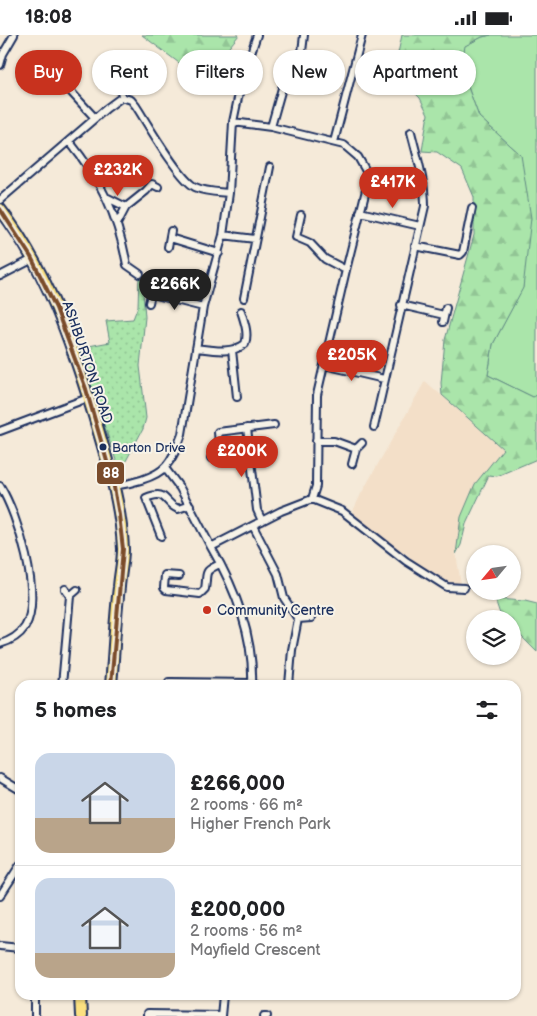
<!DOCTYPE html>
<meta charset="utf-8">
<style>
body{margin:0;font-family:"Balsamiq Sans",sans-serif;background:#f6f6f6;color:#202124;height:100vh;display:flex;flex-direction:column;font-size:19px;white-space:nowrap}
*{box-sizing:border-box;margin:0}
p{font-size:16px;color:#757577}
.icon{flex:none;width:28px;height:28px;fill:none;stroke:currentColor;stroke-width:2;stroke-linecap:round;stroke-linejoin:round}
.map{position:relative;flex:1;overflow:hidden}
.panel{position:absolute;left:15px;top:645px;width:506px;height:320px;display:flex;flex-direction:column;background:#fff;border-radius:15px;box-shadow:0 1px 4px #0004}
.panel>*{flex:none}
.top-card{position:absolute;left:15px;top:15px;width:508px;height:45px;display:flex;gap:10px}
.needle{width:32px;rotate:241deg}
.tools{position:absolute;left:466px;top:510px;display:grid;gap:10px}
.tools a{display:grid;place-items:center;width:55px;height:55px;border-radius:50%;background:#fff;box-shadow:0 1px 4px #0004;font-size:25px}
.price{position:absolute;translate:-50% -42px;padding:0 11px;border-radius:18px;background:#c8321e;color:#fff;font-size:16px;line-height:32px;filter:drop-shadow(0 1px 2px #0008)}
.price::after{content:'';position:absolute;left:50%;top:30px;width:15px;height:11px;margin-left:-8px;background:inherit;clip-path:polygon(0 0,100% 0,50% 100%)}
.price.current{background:#222;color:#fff}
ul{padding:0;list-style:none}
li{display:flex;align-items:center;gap:15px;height:125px;padding:0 20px}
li+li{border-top:1px solid #e0e0e0}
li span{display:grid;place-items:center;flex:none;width:140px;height:100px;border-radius:15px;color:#555}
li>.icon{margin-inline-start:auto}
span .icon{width:60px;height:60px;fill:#fffc;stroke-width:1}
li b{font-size:21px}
h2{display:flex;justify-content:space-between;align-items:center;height:60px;padding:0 20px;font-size:21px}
.chip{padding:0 18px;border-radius:22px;background:#fff;box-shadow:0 1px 4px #0004;font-size:18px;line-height:45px}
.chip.current{background:#c8321e;color:#fff}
.status{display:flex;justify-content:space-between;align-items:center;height:35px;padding:0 25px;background:#fff;direction:ltr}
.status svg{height:14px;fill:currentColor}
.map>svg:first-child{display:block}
.built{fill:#f3dfc8}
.grass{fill:#aae5aa;stroke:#628a84}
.forest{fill:url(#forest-firs);stroke:#628a84}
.park{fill:url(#park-dots);stroke:#628a84}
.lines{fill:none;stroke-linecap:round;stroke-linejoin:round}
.minor-casing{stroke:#1b2f5e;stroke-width:10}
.primary-casing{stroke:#1b2f5e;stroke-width:14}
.minor{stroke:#f7f3e8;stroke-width:6}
.primary{stroke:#fbe080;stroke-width:10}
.bus-1-casing{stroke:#f7f3e8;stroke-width:8}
.bus-1{stroke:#7a4b2a;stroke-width:4}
.bus-dot{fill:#1b2f5e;stroke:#f7f3e8;stroke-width:2}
.poi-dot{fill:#c8321e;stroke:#f7f3e8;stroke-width:2}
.labels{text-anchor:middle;stroke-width:4;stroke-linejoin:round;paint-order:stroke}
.bus-label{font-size:13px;fill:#1b2f5e;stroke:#f7f3e8;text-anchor:start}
.street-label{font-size:14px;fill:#1b2f5e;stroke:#f7f3e8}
.poi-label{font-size:14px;fill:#1b2f5e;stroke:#f7f3e8;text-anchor:start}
.line-badge{stroke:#f7f3e8;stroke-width:2}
.badge-label{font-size:14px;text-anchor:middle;font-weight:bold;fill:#fff}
</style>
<div class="status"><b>18:08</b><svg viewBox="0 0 49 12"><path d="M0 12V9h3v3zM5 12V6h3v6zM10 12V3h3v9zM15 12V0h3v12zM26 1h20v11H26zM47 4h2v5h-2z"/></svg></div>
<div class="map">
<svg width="537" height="981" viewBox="0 0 537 981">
<defs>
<pattern id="forest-firs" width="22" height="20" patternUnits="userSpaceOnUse" patternTransform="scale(1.25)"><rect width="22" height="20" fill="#aae5aa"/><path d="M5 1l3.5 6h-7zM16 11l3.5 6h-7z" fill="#92c595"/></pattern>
<pattern id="park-dots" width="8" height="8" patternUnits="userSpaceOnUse" patternTransform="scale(1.25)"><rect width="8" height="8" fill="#aae5aa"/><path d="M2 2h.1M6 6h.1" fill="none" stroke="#92c595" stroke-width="1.8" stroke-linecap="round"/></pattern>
</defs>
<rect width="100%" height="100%" fill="#f5ead9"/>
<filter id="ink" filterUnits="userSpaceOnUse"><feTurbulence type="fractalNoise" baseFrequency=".02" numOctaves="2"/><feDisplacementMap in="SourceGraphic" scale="10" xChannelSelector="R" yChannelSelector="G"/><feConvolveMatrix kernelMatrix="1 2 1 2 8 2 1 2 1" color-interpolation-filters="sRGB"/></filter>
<g filter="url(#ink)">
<!-- built -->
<path class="built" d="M 425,346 L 503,414 L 475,449 L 456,519 L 461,549 L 448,549 L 422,535 L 407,519 L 395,513 L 352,478 L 361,459 Z"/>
<!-- grass -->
<path class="grass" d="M 491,0 L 537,0 L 537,360 L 533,362 L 488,340 L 493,309 L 523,252 L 521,120 L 479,82 L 461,33 L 464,11 L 482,2 Z"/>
<!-- forest -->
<path class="forest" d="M 142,0 L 239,0 C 225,17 216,30 195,40 Z
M 402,0 L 491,0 L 482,2 L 465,11 L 461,33 L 479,82 L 521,120 L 531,183 L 523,253 L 493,309 L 488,340 L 533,362 L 537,360 L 537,424 L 497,441 L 489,440 L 466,489 L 461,510 L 456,519 L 461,482 L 475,449 L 503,414 L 442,360 L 441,348 L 445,305 L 474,200 L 474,162 L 462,134 L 437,117 L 422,116 L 428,79 L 420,63 L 408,51 L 398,18 Z
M 495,564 L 525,566 L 537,569 L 537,617 L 513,593 L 512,584 L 501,582 Z"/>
<!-- park -->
<path class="park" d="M 139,243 L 145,245 L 143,256 L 145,282 L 140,331 L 146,383 L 143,394 L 120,437 L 78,313 L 110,307 L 106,286 L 133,284 L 138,271 Z"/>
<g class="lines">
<defs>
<path id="minor" d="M 0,30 L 3,19 L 14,0
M 60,45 L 95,83
M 122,62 C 116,30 124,35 151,25
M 233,87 L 271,92 L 344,110 L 358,122 L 366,136 L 367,151 L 346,235 L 317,360 L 316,451 L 312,464
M 271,92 L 282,53 L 301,25 L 304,0
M 69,106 C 102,147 117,178 127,230 L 140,239
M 334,107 L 362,0
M 108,163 L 126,172 L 146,156 L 152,149 L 158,152
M 0,165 L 107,73 L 122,62 L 131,65 L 136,71 C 147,88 179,144 195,152 C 205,157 218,157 229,158
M 360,177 L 420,191
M 301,180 L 296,202 L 310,208 L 325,224 L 346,235
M 117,189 L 126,172
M 223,200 L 255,204
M 170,203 L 219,218
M 415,211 L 460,220 L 463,217 L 472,173
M 168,212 L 171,196
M 0,241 L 33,224
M 152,259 L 203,272
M 244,263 L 270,132
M 149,268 L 154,246
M 401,270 L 444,280
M 443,287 L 446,273
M 196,313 C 212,315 232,319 245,309 C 249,298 244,286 241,276
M 232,315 L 237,362
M 324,330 L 384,344
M 374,392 L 425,171 C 425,146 417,121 411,97
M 247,393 L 257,475 L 262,486
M 0,396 L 88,363
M 316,406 L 334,406 L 356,414 L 352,429
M 356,414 L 362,408
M 211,423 L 220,421 L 218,397 L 274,390
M 165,433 L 180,453 L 211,512 L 281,476 L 312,464 L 342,476 L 406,526 L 447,552 L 464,553
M 0,451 C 18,480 43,561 25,592 C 19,601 10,606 0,609
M 114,451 C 129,449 156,443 166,431 C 174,422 178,410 182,399 L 203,272 L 223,200 L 229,158 L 233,87 L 242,44 L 257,0
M 253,491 L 278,539 L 284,563 L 298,584 L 292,615 L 289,650
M 161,501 L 146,463 C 168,454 163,468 178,474 L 190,470
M 211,512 C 235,553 254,602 252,650
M 179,541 L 165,540 L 164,553 L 166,555 L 200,559 L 205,554 C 208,537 202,537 220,529
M 65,554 L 70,561 L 77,555
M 298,584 L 311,583
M 62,650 L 70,561
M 168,650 L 169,647 L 171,647 L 253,648
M 0,743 L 20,755
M 0,861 L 20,830
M 0,911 L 20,913
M 35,960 L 35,981
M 147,981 L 147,979 L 221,980
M 221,981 L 223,960
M 264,981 L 267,981"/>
<path id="primary" d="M 0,174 C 47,234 72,309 94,381 C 107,425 121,468 123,514 C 123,527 120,539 119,552 C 115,584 114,617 111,650
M 80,960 L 81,981"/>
</defs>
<!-- minor casing -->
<use href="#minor" class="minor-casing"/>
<!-- primary casing -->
<use href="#primary" class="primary-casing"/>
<!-- minor -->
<use href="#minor" class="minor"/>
<!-- primary -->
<use href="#primary" class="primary"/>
<defs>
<path id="bus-1" d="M 0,174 L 31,222 L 56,273 L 86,354 L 113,447 L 119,480 L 123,514 L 111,650"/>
</defs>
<!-- bus-1 casing -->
<use href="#bus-1" class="bus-1-casing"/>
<!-- bus-1 -->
<use href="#bus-1" class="bus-1"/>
</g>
</g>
<!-- markers -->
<circle class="bus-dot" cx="103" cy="412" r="4.5"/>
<circle class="poi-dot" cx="207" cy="575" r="5"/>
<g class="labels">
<!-- bus labels -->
<g class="bus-label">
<text x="112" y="417">Barton Drive</text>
</g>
<!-- street labels -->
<g class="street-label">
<text transform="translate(88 327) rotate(71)" y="5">ASHBURTON ROAD</text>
</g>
<!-- poi labels -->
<g class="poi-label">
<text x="217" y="580">Community Centre</text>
</g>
</g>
<rect class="line-badge" x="96" y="426" width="29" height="24" rx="5" fill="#7a4b2a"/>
<g class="badge-label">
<text x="111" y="443">88</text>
</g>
</svg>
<div class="tools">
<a><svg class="needle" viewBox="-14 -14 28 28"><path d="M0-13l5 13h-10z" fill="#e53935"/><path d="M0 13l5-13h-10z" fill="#757577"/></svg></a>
<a><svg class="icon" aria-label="layers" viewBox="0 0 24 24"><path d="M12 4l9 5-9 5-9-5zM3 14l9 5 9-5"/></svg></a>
</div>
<b class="price" style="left:118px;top:162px">£232K</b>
<b class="price" style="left:393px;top:174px">£417K</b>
<b class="price current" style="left:175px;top:276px">£266K</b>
<b class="price" style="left:352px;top:347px">£205K</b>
<b class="price" style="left:242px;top:443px">£200K</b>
<div class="top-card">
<a class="chip current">Buy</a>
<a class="chip">Rent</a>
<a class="chip">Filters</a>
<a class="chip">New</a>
<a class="chip">Apartment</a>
</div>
<section class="panel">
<h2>5 homes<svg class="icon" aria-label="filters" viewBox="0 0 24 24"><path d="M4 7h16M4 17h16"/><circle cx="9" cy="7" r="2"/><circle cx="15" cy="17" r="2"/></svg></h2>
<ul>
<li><span style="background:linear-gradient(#c9d6e8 65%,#b9a48a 0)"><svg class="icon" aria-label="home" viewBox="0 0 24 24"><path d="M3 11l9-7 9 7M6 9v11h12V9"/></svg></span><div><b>£266,000</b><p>2 rooms · 66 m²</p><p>Higher French Park</p></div></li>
<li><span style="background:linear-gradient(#c9d6e8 75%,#b9a48a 0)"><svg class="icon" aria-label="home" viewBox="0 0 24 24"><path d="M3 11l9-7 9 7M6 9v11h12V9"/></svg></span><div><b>£200,000</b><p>2 rooms · 56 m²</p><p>Mayfield Crescent</p></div></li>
</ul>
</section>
</div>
